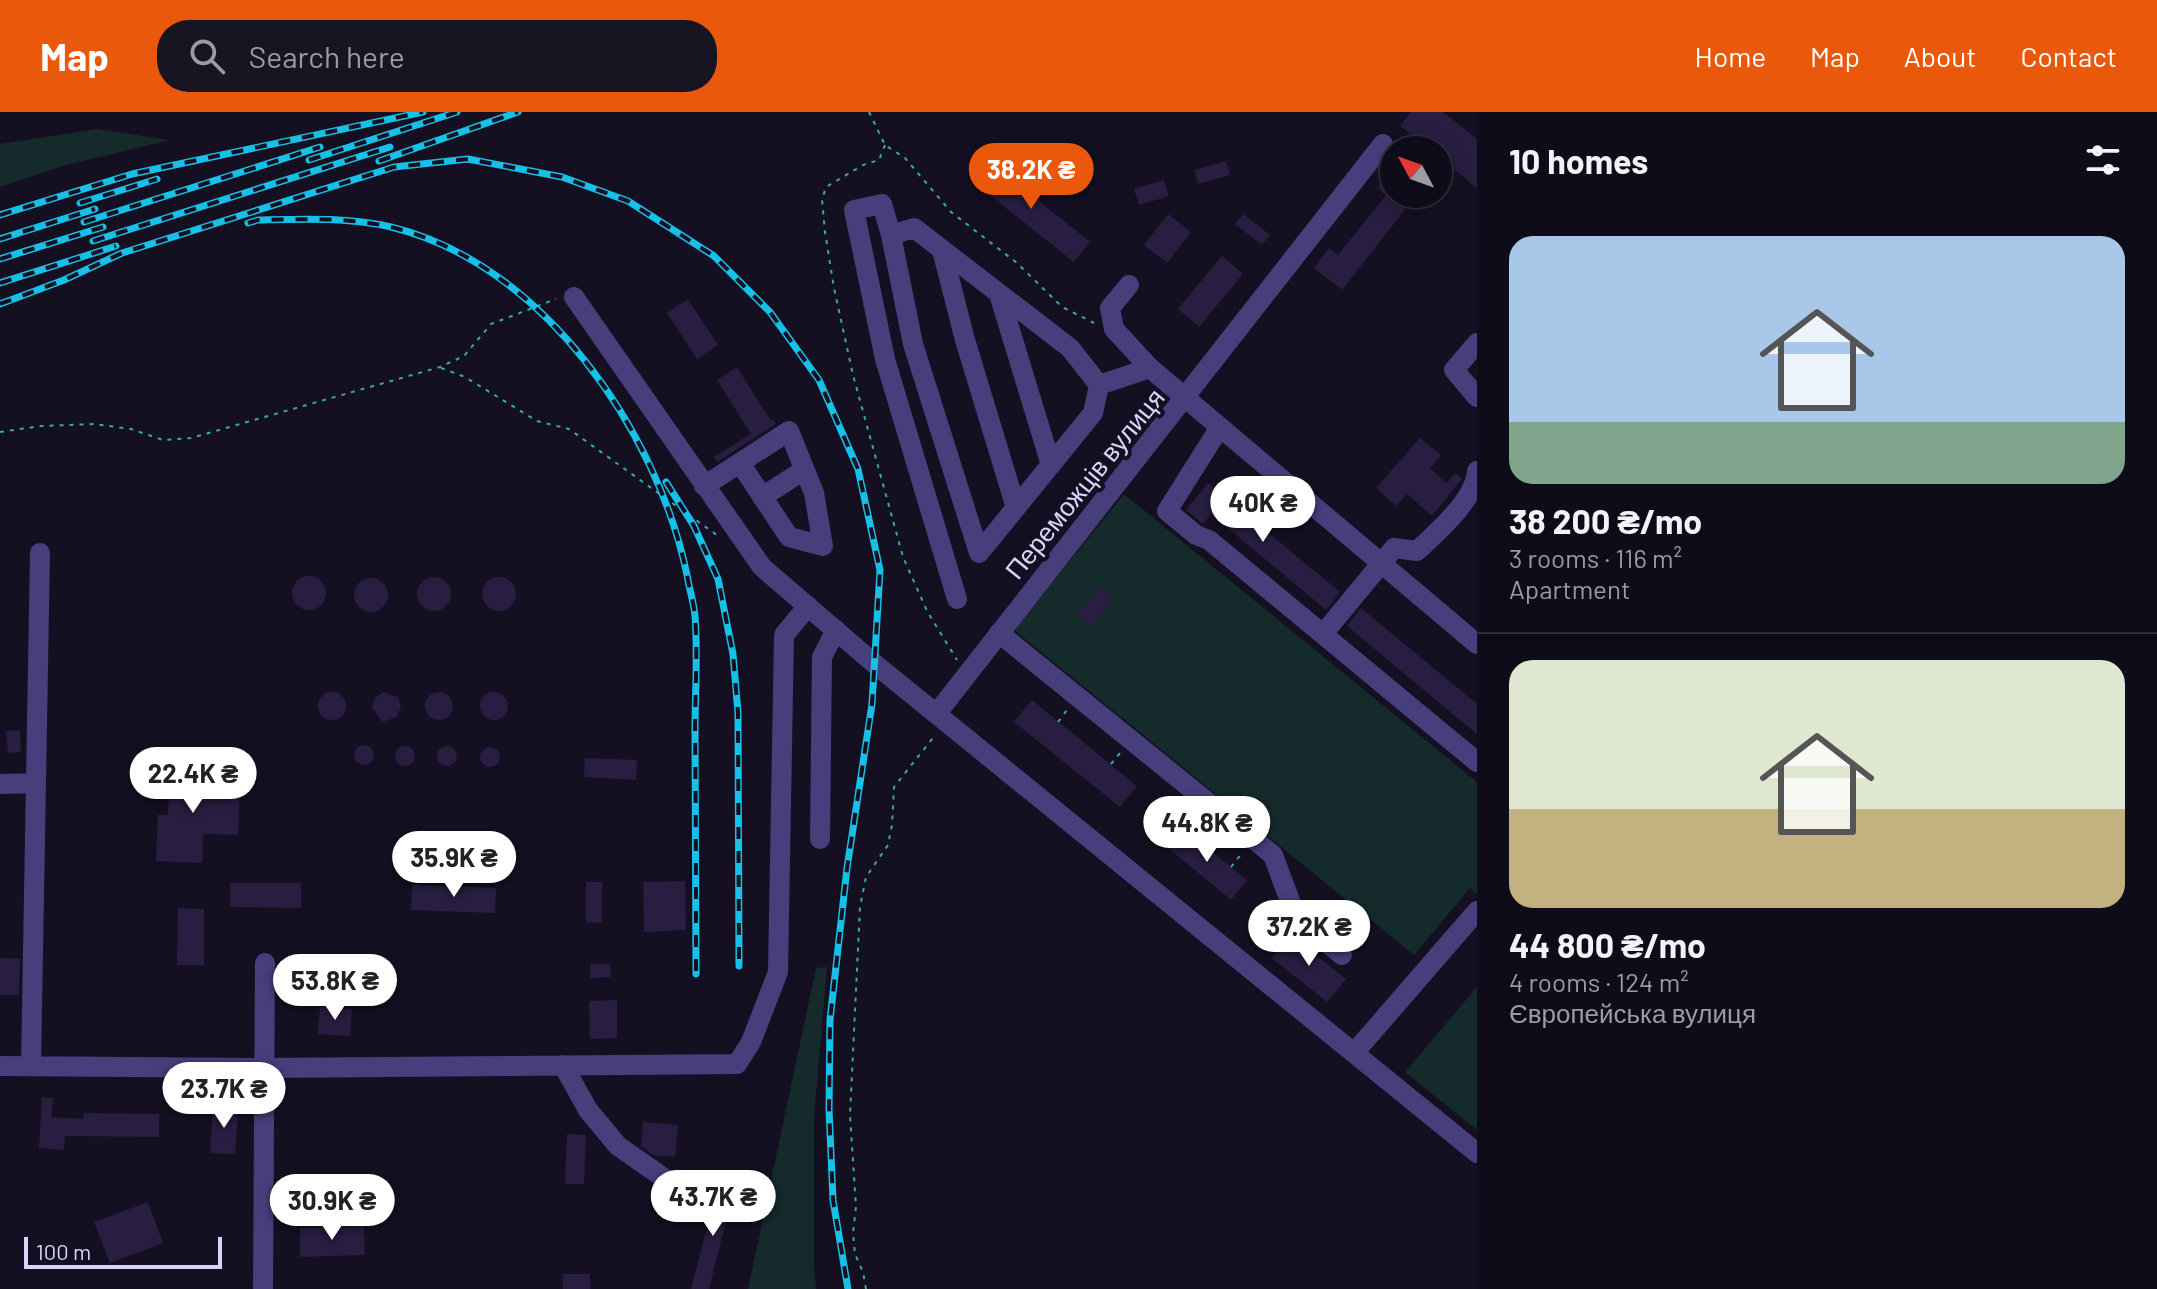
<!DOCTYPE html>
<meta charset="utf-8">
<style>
body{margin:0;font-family:Barlow,sans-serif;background:#181523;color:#f1f3f6;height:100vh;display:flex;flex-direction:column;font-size:30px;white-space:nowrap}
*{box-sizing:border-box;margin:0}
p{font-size:26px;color:#9b9ba2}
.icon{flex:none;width:44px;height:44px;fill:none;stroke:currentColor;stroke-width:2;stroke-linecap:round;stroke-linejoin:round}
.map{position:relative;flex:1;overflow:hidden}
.panel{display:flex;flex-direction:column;background:#0f0c1a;width:680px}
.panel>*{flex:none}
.needle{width:52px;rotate:311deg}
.controls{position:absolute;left:1380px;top:24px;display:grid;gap:16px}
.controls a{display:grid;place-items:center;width:72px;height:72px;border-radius:50%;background:#0f0c1a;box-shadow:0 4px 20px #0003,0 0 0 2px #2f2c39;font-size:40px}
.scale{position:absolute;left:24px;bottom:20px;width:198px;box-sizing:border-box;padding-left:8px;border:4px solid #dcd5fb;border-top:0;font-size:22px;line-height:28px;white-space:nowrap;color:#dcd5fb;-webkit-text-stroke:6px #141022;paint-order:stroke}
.price{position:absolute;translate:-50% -68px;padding:0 18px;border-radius:28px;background:#fff;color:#222;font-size:26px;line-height:52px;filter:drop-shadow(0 2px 4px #0008)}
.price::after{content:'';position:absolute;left:50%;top:48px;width:24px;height:18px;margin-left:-12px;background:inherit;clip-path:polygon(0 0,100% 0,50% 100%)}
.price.current{background:#ea580c;color:#fff}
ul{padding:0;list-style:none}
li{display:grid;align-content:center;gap:16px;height:424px;padding:0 32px}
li+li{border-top:2px solid #2f2c39}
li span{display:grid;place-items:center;height:248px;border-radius:24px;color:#555}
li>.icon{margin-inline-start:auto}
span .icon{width:144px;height:144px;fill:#fffc;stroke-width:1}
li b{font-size:34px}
h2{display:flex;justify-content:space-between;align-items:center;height:96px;padding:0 32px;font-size:34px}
header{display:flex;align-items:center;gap:48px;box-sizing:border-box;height:112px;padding:0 40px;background:#ea580c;color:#fff}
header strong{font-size:38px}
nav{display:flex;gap:44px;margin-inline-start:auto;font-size:28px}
.search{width:560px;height:72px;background:#181523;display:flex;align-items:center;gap:20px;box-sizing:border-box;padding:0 28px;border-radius:32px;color:#9b9ba2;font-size:30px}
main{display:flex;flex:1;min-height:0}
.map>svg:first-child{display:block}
.green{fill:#142a2b}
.building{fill:#281e41}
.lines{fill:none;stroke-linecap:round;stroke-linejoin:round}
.path{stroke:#3aa7aa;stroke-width:2;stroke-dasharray:4 6;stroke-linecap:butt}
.minor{stroke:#473f7c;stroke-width:20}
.rail-casing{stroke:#16c0e6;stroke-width:7}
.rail{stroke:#141022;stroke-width:4;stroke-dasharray:12;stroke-linecap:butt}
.labels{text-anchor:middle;stroke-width:8;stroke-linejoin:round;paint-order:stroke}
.street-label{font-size:26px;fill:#dcd5fb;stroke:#141022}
</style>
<header>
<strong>Map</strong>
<div class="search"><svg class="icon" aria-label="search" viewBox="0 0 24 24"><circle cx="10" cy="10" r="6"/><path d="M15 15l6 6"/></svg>Search here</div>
<nav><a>Home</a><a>Map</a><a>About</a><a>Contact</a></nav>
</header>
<main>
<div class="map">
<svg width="1477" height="1177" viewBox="0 0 1477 1177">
<rect width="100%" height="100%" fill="#141022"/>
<!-- green -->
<path class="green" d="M 97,17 L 170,28 L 63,54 L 0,75 L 0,32 Z
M 1124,382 L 1477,670 L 1477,782 L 1470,776 L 1414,843 L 1014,518 Z
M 827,855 L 814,1007 L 814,1156 L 816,1177 L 748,1177 L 816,856 Z
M 1477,875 L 1477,1018 L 1405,960 Z"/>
<!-- building -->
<path class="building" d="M 1411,0 L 1443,0 L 1477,27 L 1477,76 L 1438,44 L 1438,38 L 1430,38 L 1400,14 Z
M 989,49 L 1090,130 L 1074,150 L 972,69 Z
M 1226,49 L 1230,63 L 1198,72 L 1194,58 Z
M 1394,54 L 1394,82 L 1417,82 L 1342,178 L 1314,156 L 1329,136 L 1338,143 L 1386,83 L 1377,76 Z
M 1164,68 L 1169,84 L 1139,93 L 1134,77 Z
M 1168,102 L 1191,120 L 1167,151 L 1144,133 Z
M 1243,102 L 1270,123 L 1262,133 L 1235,112 Z
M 1222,144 L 1243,162 L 1199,215 L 1178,197 Z
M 688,187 L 718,233 L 697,247 L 667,201 Z
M 737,255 L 771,309 L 774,307 L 776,312 L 717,350 L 714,345 L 751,322 L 717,268 Z
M 1420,326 L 1441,343 L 1430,356 L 1446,371 L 1455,361 L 1462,367 L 1432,404 L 1407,382 L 1396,394 L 1376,376 Z
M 1208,371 L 1340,480 L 1326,498 L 1211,402 L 1203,412 L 1186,398 Z
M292 481a17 17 0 1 1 34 0a17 17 0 1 1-34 0Z
M417 482a17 17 0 1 1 34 0a17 17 0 1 1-34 0Z
M482 482a17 17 0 1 1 34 0a17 17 0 1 1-34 0Z
M354 483a17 17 0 1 1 34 0a17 17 0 1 1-34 0Z
M 1099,474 L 1114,486 L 1092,515 L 1077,503 Z
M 1361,496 L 1477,592 L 1477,622 L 1347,514 Z
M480 594a14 14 0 1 1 28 0a14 14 0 1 1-28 0Z
M425 594a14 14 0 1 1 28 0a14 14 0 1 1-28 0Z
M318 594a14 14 0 1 1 28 0a14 14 0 1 1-28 0Z
M 383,580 L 398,585 L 401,595 L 396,605 L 383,610 L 372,596 L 375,586 Z
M 1032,588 L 1137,674 L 1120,695 L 1014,610 Z
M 20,618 L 21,640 L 8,641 L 6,619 Z
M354 643a10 10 0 1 1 20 0a10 10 0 1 1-20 0Z
M395 644a10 10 0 1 1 20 0a10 10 0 1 1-20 0Z
M437 644a10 10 0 1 1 20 0a10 10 0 1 1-20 0Z
M480 645a10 10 0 1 1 20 0a10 10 0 1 1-20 0Z
M 171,643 L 197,644 L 195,679 L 240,681 L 238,723 L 203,722 L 202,751 L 156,749 L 158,703 L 168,703 Z
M 585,646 L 637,648 L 636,668 L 584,665 Z
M 1183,716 L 1247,768 L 1231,788 L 1167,735 Z
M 685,769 L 686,818 L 644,820 L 643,770 Z
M 586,770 L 602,770 L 602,811 L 586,810 Z
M 230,771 L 301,771 L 301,796 L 230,795 Z
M 412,773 L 496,776 L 495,801 L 411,798 Z
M 178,796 L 204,797 L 204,853 L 177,853 Z
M 1291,823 L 1346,867 L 1327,890 L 1272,846 Z
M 0,846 L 20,847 L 19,883 L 0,883 Z
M 590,852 L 610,852 L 611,865 L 590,866 Z
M 617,888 L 617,926 L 590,927 L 589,889 Z
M 320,895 L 352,897 L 350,924 L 318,922 Z
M 42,985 L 53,986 L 51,1005 L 83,1007 L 84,1001 L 159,1002 L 159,1025 L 65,1024 L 64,1038 L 39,1036 Z
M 213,995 L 238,996 L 235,1042 L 210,1041 Z
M 643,1010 L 678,1013 L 675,1045 L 653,1043 L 641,1034 Z
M 567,1022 L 586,1023 L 584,1072 L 565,1072 Z
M 718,1073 L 734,1077 L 709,1177 L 691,1177 Z
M 148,1090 L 163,1131 L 110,1151 L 94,1110 Z
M 364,1114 L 365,1143 L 300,1145 L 300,1116 Z
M 563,1162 L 590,1162 L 590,1177 L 563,1177 Z"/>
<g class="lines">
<!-- path -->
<path class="path" d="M 869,0 L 885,33 L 905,46 L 951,100 L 1017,151 L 1062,195 L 1094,211
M 885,33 L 879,48 L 863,53 L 826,75 L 822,88 L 825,120 L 834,176 L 853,263 L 903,445 L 927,499 L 957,548
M 441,256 L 465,265 L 537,309 L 569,317 L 721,426
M 0,320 L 41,314 L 94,312 L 131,317 L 163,328 L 191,326 L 440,255 L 464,244 L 491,212 L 556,187
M 1058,610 L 1067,598
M 1111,652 L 1120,641
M 1199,729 L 1211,714
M 1231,755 L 1243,740
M 866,1177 L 863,1160 L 855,1142 L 853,1121 L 856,1095 L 850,1003 L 860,795 L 866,765 L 888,733 L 892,713 L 894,675 L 936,622"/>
<!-- minor -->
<path class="minor" d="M 891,123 L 913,232 L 979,441 L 1093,301 L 1099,273 L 1070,236 L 914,116 L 891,123 L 882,92 L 854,98 L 885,247 L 957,487
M 942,138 L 965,228 L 1016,396
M 1129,173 L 1110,196 L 1114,217 L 1150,256 L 1477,532
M 999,182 L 1051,353
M 574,185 L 762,455 L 876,553 L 1477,1041
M 1477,231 L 1454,258 L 1477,285
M 1099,273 L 1150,256
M 1220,315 L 1167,399 L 1196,423 L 1209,428 L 1477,650
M 704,374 L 789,319 L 814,381 L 823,434 L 789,425 L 740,351
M 762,385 L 804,358
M 999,521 L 1273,743 L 1296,805 L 1342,843
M 1323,522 L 1394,436 L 1417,439 C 1438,419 1475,388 1477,359
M 937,601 L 1383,32
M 0,672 L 36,671
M 820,727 L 822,545 L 836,518
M 1354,941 L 1477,799
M 563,953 L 588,998 L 618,1034 L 674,1073
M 0,954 L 263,956 L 737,952 L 751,930 L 778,860 L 784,523 L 808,494
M 31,954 L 40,441
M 263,1177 L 265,851"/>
<defs>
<path id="rail" d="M 309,48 L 457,0
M 379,49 L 518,0
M 80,91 L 157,67
M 0,103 L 132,62 L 423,0
M 84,110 L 320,35
M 248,111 L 258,108 C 303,107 347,105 391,115 C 542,151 657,318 687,463 C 689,476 694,491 695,504 C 698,542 695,582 695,619 C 696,700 696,781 696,862
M 0,127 L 95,97
M 93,129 L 390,35
M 0,147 L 103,115
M 0,171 L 116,134
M 0,192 L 64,168 L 122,141 L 394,55 L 468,47 L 562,65 L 628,89 L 714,144 L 770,200 L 819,268 L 858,357 L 880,458 L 872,592 L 847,756 L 830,908 L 829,997 L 833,1088 L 848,1177
M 666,370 L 694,414 L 718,467 L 733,542 L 738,601 L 739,854"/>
</defs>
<!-- rail casing -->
<use href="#rail" class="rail-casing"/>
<!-- rail -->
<use href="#rail" class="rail"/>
</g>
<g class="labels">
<!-- street labels -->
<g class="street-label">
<text transform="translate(1085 372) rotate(-51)" y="9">Переможців вулиця</text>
</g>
</g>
</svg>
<div class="controls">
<a><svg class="needle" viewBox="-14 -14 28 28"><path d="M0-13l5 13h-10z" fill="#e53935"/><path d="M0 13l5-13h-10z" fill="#9b9ba2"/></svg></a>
</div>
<div class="scale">100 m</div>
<b class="price current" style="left:1031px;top:99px">38.2K ₴</b>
<b class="price" style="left:1263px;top:432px">40K ₴</b>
<b class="price" style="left:193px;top:703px">22.4K ₴</b>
<b class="price" style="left:1207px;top:752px">44.8K ₴</b>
<b class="price" style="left:454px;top:787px">35.9K ₴</b>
<b class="price" style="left:1309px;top:856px">37.2K ₴</b>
<b class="price" style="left:335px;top:910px">53.8K ₴</b>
<b class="price" style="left:224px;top:1018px">23.7K ₴</b>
<b class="price" style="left:713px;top:1126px">43.7K ₴</b>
<b class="price" style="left:332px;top:1130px">30.9K ₴</b>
</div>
<section class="panel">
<h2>10 homes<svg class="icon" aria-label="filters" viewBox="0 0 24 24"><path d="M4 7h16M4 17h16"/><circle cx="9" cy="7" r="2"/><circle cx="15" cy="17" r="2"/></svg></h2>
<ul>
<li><span style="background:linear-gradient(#a9c7e8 75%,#7fa58c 0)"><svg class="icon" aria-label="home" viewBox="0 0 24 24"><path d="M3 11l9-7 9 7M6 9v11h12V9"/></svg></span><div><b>38 200 ₴/mo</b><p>3 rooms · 116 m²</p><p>Apartment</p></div></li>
<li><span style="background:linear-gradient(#dfe7d0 60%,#c2b280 0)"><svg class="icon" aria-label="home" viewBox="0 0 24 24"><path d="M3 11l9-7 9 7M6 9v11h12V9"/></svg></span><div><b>44 800 ₴/mo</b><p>4 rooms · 124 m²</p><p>Європейська вулиця</p></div></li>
</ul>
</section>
</main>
